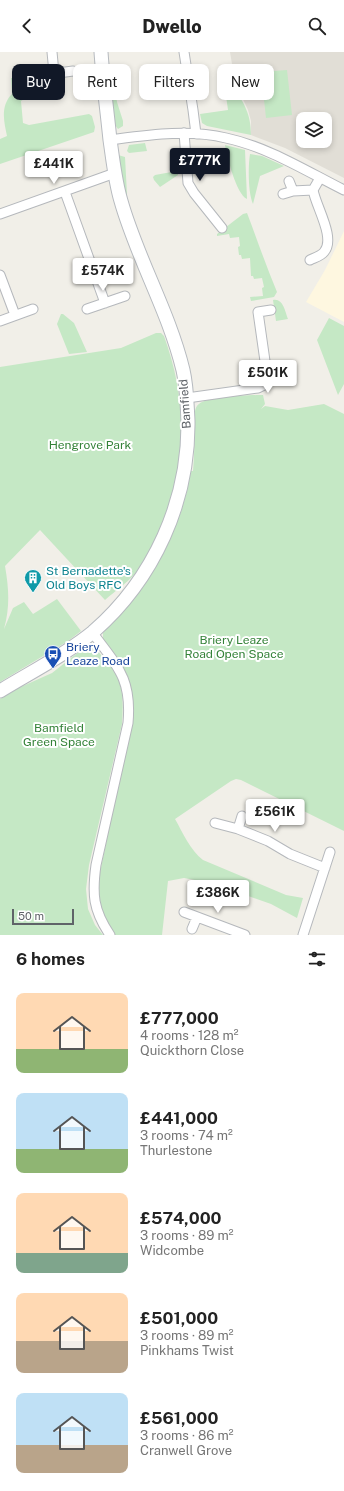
<!DOCTYPE html>
<meta charset="utf-8">
<style>
body{margin:0;font-family:"Public Sans",sans-serif;background:#f6f6f6;color:#222;height:100vh;display:flex;flex-direction:column;font-size:15px;white-space:nowrap}
*{box-sizing:border-box;margin:0}
p{font-size:13px;color:#767676}
.icon{flex:none;width:22px;height:22px;fill:none;stroke:currentColor;stroke-width:2;stroke-linecap:round;stroke-linejoin:round}
.map{position:relative;height:883px;overflow:hidden}
.details{display:flex;flex-direction:column;background:#fff;flex:1}
.details>*{flex:none}
.hud{position:absolute;left:12px;top:12px;width:320px;height:36px;display:flex;gap:8px}
.fabs{position:absolute;left:296px;top:60px;display:grid;gap:8px}
.fabs a{display:grid;place-items:center;width:36px;height:36px;border-radius:8px;background:#fff;box-shadow:0 2px 6px #0003;font-size:20px}
.scale{position:absolute;left:12px;bottom:10px;width:62px;box-sizing:border-box;padding-left:4px;border:2px solid #5f6368;border-top:0;font-size:11px;line-height:14px;white-space:nowrap;color:#5f6368;-webkit-text-stroke:3px #fff;paint-order:stroke}
.price{position:absolute;translate:-50% -34px;padding:0 9px;border-radius:4px;background:#fff;color:#222;font-size:13px;line-height:26px;filter:drop-shadow(0 1px 2px #0008)}
.price::after{content:'';position:absolute;left:50%;top:24px;width:12px;height:9px;margin-left:-6px;background:inherit;clip-path:polygon(0 0,100% 0,50% 100%)}
.price.on{background:#111827;color:#fff}
ul{padding:0;list-style:none}
li{display:flex;align-items:center;gap:12px;height:100px;padding:0 16px}
li span{display:grid;place-items:center;flex:none;width:112px;height:80px;border-radius:8px;color:#555}
li>.icon{margin-inline-start:auto}
span .icon{width:48px;height:48px;fill:#fffc;stroke-width:1}
li b{font-size:17px}
h2{display:flex;justify-content:space-between;align-items:center;height:48px;padding:0 16px;font-size:17px}
.chip{padding:0 14px;border-radius:8px;background:#fff;box-shadow:0 2px 6px #0003;font-size:14px;line-height:36px}
.chip.on{background:#111827;color:#fff}
header{display:flex;justify-content:space-between;align-items:center;height:52px;padding:0 16px;background:#fff;font-size:18px;font-weight:800}
.map>svg:first-child{display:block}
.commercial{fill:#fef7e0}
.education{fill:#e1ded6;fill-rule:evenodd}
.green{fill:#c5e8c5}
.lines{fill:none;stroke-linecap:round;stroke-linejoin:round}
.street-casing{stroke:#b5b8bc;stroke-width:11}
.secondary-casing{stroke:#b6babf;stroke-width:15}
.street{stroke:#fff;stroke-width:9}
.secondary{stroke:#fff;stroke-width:13}
.labels{text-anchor:middle;stroke-width:4;stroke-linejoin:round;paint-order:stroke}
.street-label{font-size:12px;fill:#5f6368;stroke:#fff}
.park-label{font-size:12px;fill:#348238;stroke:#fff}
.culture-label{font-size:12px;fill:#0d838f;stroke:#fff;text-anchor:start}
.transit-label{font-size:12px;fill:#164399;stroke:#fff;text-anchor:start}
</style>
<header><svg class="icon" aria-label="back" viewBox="0 0 24 24"><path d="M15 5l-7 7 7 7"/></svg>Dwello<svg class="icon" aria-label="search" viewBox="0 0 24 24"><circle cx="10" cy="10" r="6"/><path d="M15 15l6 6"/></svg></header>
<div class="map">
<svg width="344" height="883" viewBox="0 0 344 883">
<rect width="100%" height="100%" fill="#f1efe8"/>
<!-- commercial -->
<path class="commercial" d="M 344,179 L 344,270 L 306,250 L 325,218 Z"/>
<!-- education -->
<path class="education" d="M 230,0 L 344,0 L 344,126 L 285,96 L 251,83 L 251,69 L 248,58 L 235,30 ZM 303,67 L 325,67 L 325,89 L 303,89 Z"/>
<!-- green -->
<path class="green" d="M 229,14 C 231,20 232,27 234,33 C 243,52 251,60 251,83 L 207,74 L 202,71 L 200,62 L 228,58 L 225,37 L 228,36 L 224,15 Z
M 175,15 L 178,37 L 177,40 L 147,44 L 146,42 L 143,21 Z
M 287,18 L 292,63 L 266,66 L 261,20 Z
M 21,25 L 24,47 L 21,49 L 23,71 L 29,73 L 89,62 L 92,64 L 95,75 L 94,80 L 0,112 L 0,87 L 7,84 C 4,70 0,54 12,42 L 11,26 Z
M 109,25 L 113,25 L 117,50 L 123,69 L 123,74 L 118,77 L 115,73 Z
M 145,91 L 147,99 L 129,101 L 127,99 L 129,93 Z
M 225,93 L 245,98 L 247,147 C 236,142 227,104 225,93 Z
M 250,102 L 262,104 L 284,114 L 260,124 L 253,152 C 248,141 248,114 250,102 Z
M 118,103 L 125,105 L 127,142 L 126,144 Z
M 177,119 L 178,121 L 178,123 L 160,135 L 154,128 L 153,125 L 155,123 Z
M 247,161 C 257,187 266,214 277,240 L 274,245 L 251,249 L 250,245 L 263,244 L 262,236 L 264,235 L 262,226 L 254,227 L 253,224 L 251,224 L 250,206 L 242,207 L 241,203 L 239,203 L 238,195 L 240,194 L 239,185 L 230,186 L 229,182 L 217,184 L 217,182 L 243,162 Z
M 273,248 C 283,246 285,259 288,267 L 276,269 Z
M 61,262 L 63,262 L 74,271 L 87,300 L 69,302 L 57,272 Z
M 329,266 L 344,274 L 344,332 L 338,343 L 317,288 Z
M 156,281 L 161,281 L 164,284 C 187,348 187,405 164,468 C 157,485 150,503 139,517 C 130,529 116,538 105,548 L 40,478 L 5,514 C 9,537 10,555 4,577 L 13,556 L 24,550 L 33,562 L 57,547 L 81,579 L 68,589 L 0,630 L 0,315 L 121,296 Z
M 263,343 L 265,352 L 261,357 L 265,354 L 288,358 L 324,352 L 344,362 L 344,779 L 241,728 L 236,727 L 231,729 L 175,767 C 183,781 190,798 203,808 L 286,843 L 303,846 L 297,866 L 271,852 L 211,831 L 184,826 L 168,829 L 162,883 L 115,883 L 100,861 L 98,830 L 134,657 L 128,625 L 117,607 L 103,588 L 103,581 L 108,573 L 130,550 L 148,527 L 161,505 L 181,460 L 187,439 L 191,419 L 193,419 C 195,399 194,379 195,360 C 195,357 197,353 199,352 C 207,345 250,343 263,343 Z
M 85,595 L 94,595 C 101,603 110,612 116,622 C 124,637 123,655 122,672 L 89,813 L 86,837 L 88,857 L 95,873 L 103,883 L 0,883 L 0,647 L 14,638 L 52,621 Z"/>
<g class="lines">
<defs>
<path id="street" d="M 52,0 L 54,21
M 184,0 L 193,58 L 196,82
M 36,24 L 73,19
M 184,81 L 188,131 L 194,141 L 222,176
M 110,88 C 149,83 188,77 226,86 C 268,95 306,119 344,138
M 289,129 L 293,139
M 65,140 L 105,251
M 283,142 L 293,139 L 313,138
M 0,162 L 115,121
M 310,208 C 314,206 321,204 324,200 C 336,186 316,155 313,138 L 320,126
M 0,223 L 15,263
M 87,257 L 125,244
M 0,269 L 33,257
M 187,346 L 258,336 L 264,333 L 267,323 L 258,260 L 271,258
M 92,580 C 117,614 132,626 128,671 L 96,813 C 92,842 93,858 110,883
M 215,771 L 238,777 L 268,789 L 290,802 L 325,816
M 238,777 L 242,764
M 184,860 L 245,883
M 192,877 L 197,865
M 303,883 L 330,800"/>
<path id="secondary" d="M 0,639 C 31,620 65,603 93,580 C 154,527 189,449 188,369 C 187,352 187,335 183,318 C 169,260 137,206 121,149 C 115,129 113,108 110,88 C 107,58 103,29 101,0"/>
</defs>
<!-- street casing -->
<use href="#street" class="street-casing"/>
<!-- secondary casing -->
<use href="#secondary" class="secondary-casing"/>
<!-- street -->
<use href="#street" class="street"/>
<!-- secondary -->
<use href="#secondary" class="secondary"/>
</g>
<!-- icons -->
<defs>
<symbol id="building-pin" viewBox="-11 -11 22 30"><path d="M0 17L-7.5 6A9.5 9.5 0 1 1 7.5 6Z" fill="#0f9aa8" stroke="#fff"/><path d="M-4-6H4V6H1V3H-1V6H-4ZM-2.5-4.3h1.7v1.8h-1.7ZM.8-4.3h1.7v1.8H.8ZM-2.5-1h1.7V.8h-1.7ZM.8-1h1.7V.8H.8Z" fill="#fff"/></symbol>
<symbol id="bus-pin" viewBox="-11 -11 22 30"><path d="M0 17L-7.5 6A9.5 9.5 0 1 1 7.5 6Z" fill="#1a4fb4" stroke="#fff"/><path d="M-5-6H5V4H4V6H2V4H-2V6H-4V4H-5ZM-3.5-4V0h7V-4ZM-3.5 1.2v1.5H-2V1.2ZM2 1.2v1.5H3.5V1.2Z" fill="#fff"/></symbol>
</defs>
<g fill-rule="evenodd">
<use href="#building-pin" x="23" y="516" width="20" height="27"/>
<use href="#bus-pin" x="43" y="592" width="20" height="27"/>
</g>
<g class="labels">
<!-- street labels -->
<g class="street-label">
<text transform="translate(185 352) rotate(-94)" y="4">Bamfield</text>
</g>
<!-- park labels -->
<g class="park-label">
<text x="90" y="397">Hengrove Park</text>
<text x="234" y="592">Briery Leaze<tspan x="234" dy="14">Road Open Space</tspan></text>
<text x="59" y="680">Bamfield<tspan x="59" dy="14">Green Space</tspan></text>
</g>
<!-- culture labels -->
<g class="culture-label">
<text x="46" y="523">St Bernadette's<tspan x="46" dy="14">Old Boys RFC</tspan></text>
</g>
<!-- transit labels -->
<g class="transit-label">
<text x="66" y="599">Briery<tspan x="66" dy="14">Leaze Road</tspan></text>
</g>
</g>
</svg>
<div class="fabs">
<a><svg class="icon" aria-label="layers" viewBox="0 0 24 24"><path d="M12 4l9 5-9 5-9-5zM3 14l9 5 9-5"/></svg></a>
</div>
<div class="scale">50 m</div>
<b class="price on" style="left:200px;top:130px">£777K</b>
<b class="price" style="left:54px;top:133px">£441K</b>
<b class="price" style="left:103px;top:240px">£574K</b>
<b class="price" style="left:268px;top:342px">£501K</b>
<b class="price" style="left:275px;top:781px">£561K</b>
<b class="price" style="left:218px;top:862px">£386K</b>
<div class="hud">
<a class="chip on">Buy</a>
<a class="chip">Rent</a>
<a class="chip">Filters</a>
<a class="chip">New</a>
</div>
</div>
<section class="details">
<h2>6 homes<svg class="icon" aria-label="filters" viewBox="0 0 24 24"><path d="M4 7h16M4 17h16"/><circle cx="9" cy="7" r="2"/><circle cx="15" cy="17" r="2"/></svg></h2>
<ul>
<li><span style="background:linear-gradient(#ffd9b3 70%,#8fb573 0)"><svg class="icon" aria-label="home" viewBox="0 0 24 24"><path d="M3 11l9-7 9 7M6 9v11h12V9"/></svg></span><div><b>£777,000</b><p>4 rooms · 128 m²</p><p>Quickthorn Close</p></div></li>
<li><span style="background:linear-gradient(#bfe0f5 70%,#8fb573 0)"><svg class="icon" aria-label="home" viewBox="0 0 24 24"><path d="M3 11l9-7 9 7M6 9v11h12V9"/></svg></span><div><b>£441,000</b><p>3 rooms · 74 m²</p><p>Thurlestone</p></div></li>
<li><span style="background:linear-gradient(#ffd9b3 75%,#7fa58c 0)"><svg class="icon" aria-label="home" viewBox="0 0 24 24"><path d="M3 11l9-7 9 7M6 9v11h12V9"/></svg></span><div><b>£574,000</b><p>3 rooms · 89 m²</p><p>Widcombe</p></div></li>
<li><span style="background:linear-gradient(#ffd9b3 60%,#b9a48a 0)"><svg class="icon" aria-label="home" viewBox="0 0 24 24"><path d="M3 11l9-7 9 7M6 9v11h12V9"/></svg></span><div><b>£501,000</b><p>3 rooms · 89 m²</p><p>Pinkhams Twist</p></div></li>
<li><span style="background:linear-gradient(#bfe0f5 65%,#b9a48a 0)"><svg class="icon" aria-label="home" viewBox="0 0 24 24"><path d="M3 11l9-7 9 7M6 9v11h12V9"/></svg></span><div><b>£561,000</b><p>3 rooms · 86 m²</p><p>Cranwell Grove</p></div></li>
</ul>
</section>
